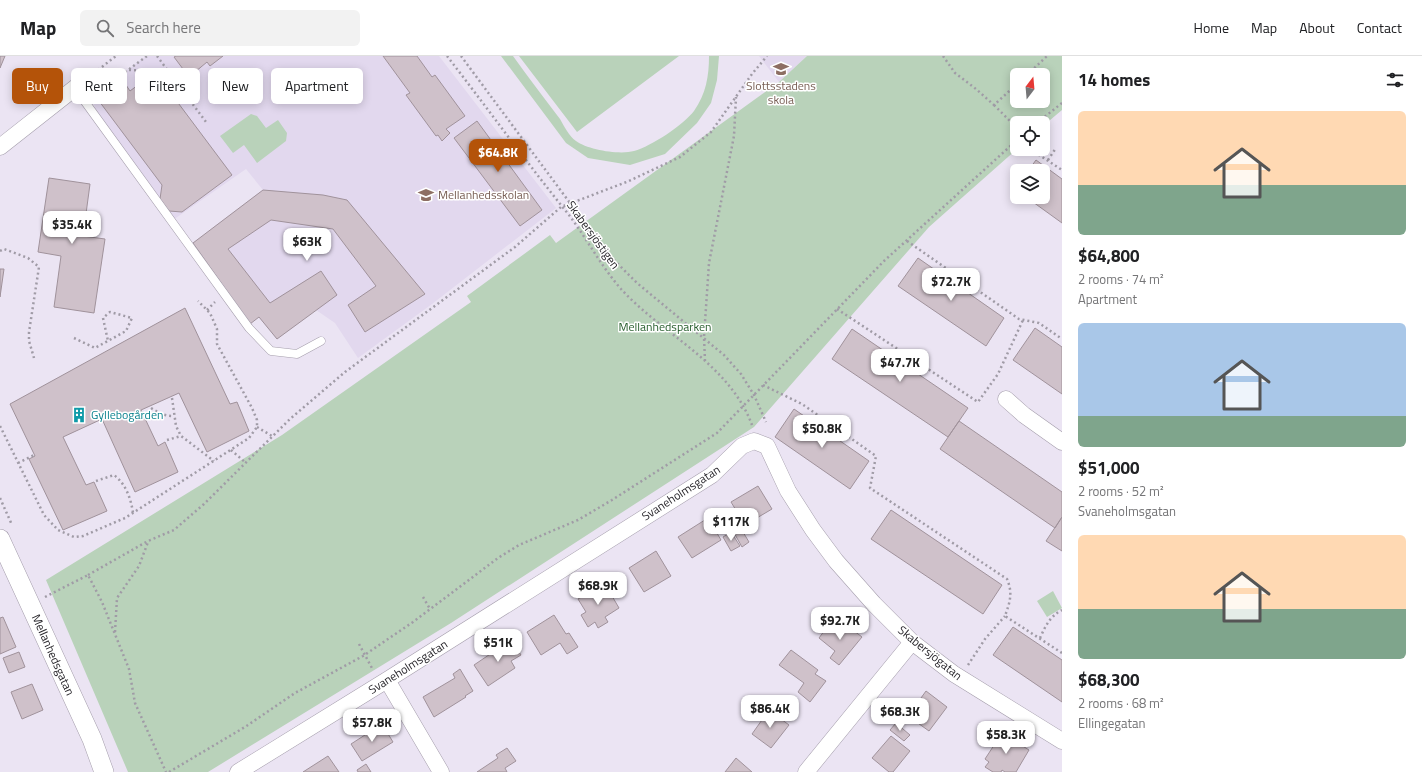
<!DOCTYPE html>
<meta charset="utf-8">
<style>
body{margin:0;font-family:"Titillium Web",sans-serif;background:#f2f2f2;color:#202124;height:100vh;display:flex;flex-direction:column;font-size:15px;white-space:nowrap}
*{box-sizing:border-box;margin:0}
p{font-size:13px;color:#757577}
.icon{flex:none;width:22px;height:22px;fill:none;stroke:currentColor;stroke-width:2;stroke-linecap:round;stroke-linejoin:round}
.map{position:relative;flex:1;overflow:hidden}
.sheet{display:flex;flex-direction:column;background:#fff;width:360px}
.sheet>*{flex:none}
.guide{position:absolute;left:12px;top:12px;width:380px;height:36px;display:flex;gap:8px}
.needle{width:26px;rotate:16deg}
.tools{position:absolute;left:1010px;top:12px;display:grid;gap:8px}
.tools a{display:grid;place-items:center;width:40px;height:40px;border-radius:6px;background:#fff;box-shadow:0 2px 10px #0003;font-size:20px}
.price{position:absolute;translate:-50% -34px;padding:0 9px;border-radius:8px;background:#fff;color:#222;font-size:13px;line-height:26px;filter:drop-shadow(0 1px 2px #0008)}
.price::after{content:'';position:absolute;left:50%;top:24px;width:12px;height:9px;margin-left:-6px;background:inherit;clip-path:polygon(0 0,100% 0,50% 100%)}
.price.on{background:#b45309;color:#fff}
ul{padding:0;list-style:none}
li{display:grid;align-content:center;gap:8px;height:212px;padding:0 16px}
li span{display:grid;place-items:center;height:124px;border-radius:6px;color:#555}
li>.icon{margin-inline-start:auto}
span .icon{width:72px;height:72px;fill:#fffc;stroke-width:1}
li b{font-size:17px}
h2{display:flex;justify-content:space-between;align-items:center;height:48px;padding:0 16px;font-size:17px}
.tag{padding:0 14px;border-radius:6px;background:#fff;box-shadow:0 2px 10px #0003;font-size:14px;line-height:36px}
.tag.on{background:#b45309;color:#fff}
header{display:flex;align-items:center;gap:24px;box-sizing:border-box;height:56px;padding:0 20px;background:#fff;border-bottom:1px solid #e0e0e0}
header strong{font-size:19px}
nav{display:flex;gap:22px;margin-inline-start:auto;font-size:14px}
.search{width:280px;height:36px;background:#f2f2f2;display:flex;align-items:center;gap:10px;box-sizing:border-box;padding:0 14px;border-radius:6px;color:#757577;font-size:15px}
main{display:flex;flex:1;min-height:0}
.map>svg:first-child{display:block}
.built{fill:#e2d8ee}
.green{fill:#b9d2ba;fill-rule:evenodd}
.building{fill:#cfc1ca;stroke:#a0929b}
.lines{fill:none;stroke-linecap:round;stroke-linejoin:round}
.service-casing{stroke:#a59eac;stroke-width:9}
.minor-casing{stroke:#a59eac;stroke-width:17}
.tertiary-casing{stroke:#a59eac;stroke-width:20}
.path{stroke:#a09ba6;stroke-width:2.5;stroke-dasharray:2 3;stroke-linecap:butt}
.service{stroke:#fff;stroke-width:8}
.minor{stroke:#fff;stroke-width:16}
.tertiary{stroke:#fff;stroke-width:19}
.labels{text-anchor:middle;stroke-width:3;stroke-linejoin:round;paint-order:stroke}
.education-label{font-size:12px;fill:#785e54;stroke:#fff}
.street-label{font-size:12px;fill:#29272c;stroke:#fff}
.park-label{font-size:12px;fill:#265d2c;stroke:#fff}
.culture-label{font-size:12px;fill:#0d838f;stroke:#fff;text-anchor:start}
</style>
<header>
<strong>Map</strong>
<div class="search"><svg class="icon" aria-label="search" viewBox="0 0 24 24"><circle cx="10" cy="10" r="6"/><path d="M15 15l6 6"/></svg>Search here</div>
<nav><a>Home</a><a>Map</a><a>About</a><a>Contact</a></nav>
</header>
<main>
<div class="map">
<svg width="1062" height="716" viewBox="0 0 1062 716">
<rect width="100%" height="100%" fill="#ebe4f3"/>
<!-- built -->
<path class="built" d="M 146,0 L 439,0 L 556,152 L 432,248 L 358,302 L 335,267 L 316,254 L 277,283 L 259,261 L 250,268 L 193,187 L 263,134 L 246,113 L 173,164 L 97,59 L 92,41 Z
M 759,0 L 807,0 L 779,26 Z"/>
<!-- green -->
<path class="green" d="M 501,0 L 513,0 C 528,21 544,42 560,63 C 564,70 569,80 576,85 C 588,94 620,99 634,95 C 652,90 683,69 694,55 C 706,38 709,20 709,0 L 719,0 L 717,24 L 711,47 L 697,67 L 665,98 L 630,109 L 588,102 L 566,87 Z
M 519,0 L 679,0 L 577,76 Z
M 807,0 L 1062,0 L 1062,54 L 1043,70 L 1043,67 L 1017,67 L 1017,93 L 929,171 L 754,371 L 451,567 L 208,716 L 128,716 L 46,524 L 282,379 L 471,246 L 467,240 L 550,179 L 556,187 L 779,26 ZM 1017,19 L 1043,19 L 1043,45 L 1017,45 Z
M 251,58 L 257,60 L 266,72 L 278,64 L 287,77 L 286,85 L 257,107 L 244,89 L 233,97 L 220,80 Z
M 1053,535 L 1062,552 L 1047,561 L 1037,545 Z"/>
<!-- building -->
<path class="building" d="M 0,0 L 5,0 L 0,12 Z
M 176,0 L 223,0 L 210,10 L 207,6 L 189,21 L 174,1 Z
M 383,0 L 417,0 L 432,21 L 435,19 L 465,60 L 446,73 L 450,77 L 442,85 L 438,79 L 436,80 L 406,39 L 410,37 Z
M 155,16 L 232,119 L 182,156 L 169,155 L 160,143 L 162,129 L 99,45 L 124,26 L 130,35 Z
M 477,65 L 542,154 L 520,170 L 454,82 Z
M 1036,104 L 1062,123 L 1062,167 L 1026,141 L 1043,141 L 1043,115 L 1028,115 Z
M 49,122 L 90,128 L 83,180 L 105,183 L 94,257 L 54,251 L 61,200 L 38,196 Z
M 263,134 L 323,139 L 347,144 L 425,238 L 365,276 L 348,249 L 376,230 L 333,173 L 271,164 L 228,193 L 270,247 L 321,215 L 337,239 L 277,283 L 259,261 L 250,268 L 193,187 Z
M 918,202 L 1004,262 L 986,290 L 898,230 Z
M 0,213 L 4,213 L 0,241 Z
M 185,252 L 230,348 L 237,346 L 249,375 L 207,396 L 179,337 L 141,354 L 158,390 L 165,386 L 178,416 L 135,436 L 102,363 L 63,381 L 86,429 L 94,426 L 107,455 L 63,474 L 29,403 L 35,400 L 10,348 Z
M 1035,272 L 1062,291 L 1062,338 L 1013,304 Z
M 852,273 L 968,352 L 948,381 L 832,303 Z
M 794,353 L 869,405 L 850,433 L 775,381 Z
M 959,365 L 1062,436 L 1062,461 L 1055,472 L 940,393 Z
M 758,430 L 772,453 L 745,469 L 731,446 Z
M 891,454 L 1002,529 L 983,558 L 871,483 Z
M 1062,461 L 1062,495 L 1046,485 Z
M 708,462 L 721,484 L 692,502 L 678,481 Z
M 740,471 L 749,486 L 742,491 L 733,475 Z
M 731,476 L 740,490 L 731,495 L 723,481 Z
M 656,495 L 671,520 L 644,536 L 629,512 Z
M 605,528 L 619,552 L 605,561 L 608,566 L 598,572 L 595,566 L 588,571 L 581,559 L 586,556 L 578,543 Z
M 554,559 L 566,578 L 569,577 L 578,591 L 567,598 L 560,587 L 541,599 L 527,576 Z
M 3,561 L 16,591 L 0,598 L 0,562 Z
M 830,567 L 839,574 L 845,568 L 862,581 L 839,609 L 830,602 L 835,595 L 819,582 Z
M 1013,571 L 1062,604 L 1062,646 L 993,599 Z
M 511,584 L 521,599 L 511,605 L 515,612 L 488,630 L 474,609 Z
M 791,594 L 818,614 L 815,618 L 826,625 L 810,646 L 798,636 L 804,627 L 779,609 Z
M 19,596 L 25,611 L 9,617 L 3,602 Z
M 460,613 L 473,635 L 465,640 L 466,641 L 434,661 L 423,641 L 455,622 L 453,618 Z
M 32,628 L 43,654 L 22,663 L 11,636 Z
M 926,635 L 947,651 L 929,675 L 908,660 Z
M 769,654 L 789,669 L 771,692 L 752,678 Z
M 896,667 L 910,679 L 904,685 L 890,674 Z
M 382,668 L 393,686 L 362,705 L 351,688 Z
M 1002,677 L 1029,694 L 1016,716 L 1005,716 L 1002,714 L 1001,716 L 993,716 L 985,711 L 989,706 L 985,703 Z
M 891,680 L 910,695 L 893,716 L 889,716 L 872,702 Z
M 507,692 L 516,705 L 505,712 L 507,716 L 477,716 L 498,702 L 496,699 Z
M 328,700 L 339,716 L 303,716 Z
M 736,702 L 752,716 L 725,716 Z
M 366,708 L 371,716 L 358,716 L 357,714 Z"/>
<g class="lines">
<defs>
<path id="service" d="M 75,32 L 249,272 L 271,295 L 297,298 L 321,285"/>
<path id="minor" d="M 0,91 L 85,24
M 1006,343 L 1024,359 L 1062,386
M 387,624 L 441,716
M 238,716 L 387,624 L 712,419 L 742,390 L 754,385 L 767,390 L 788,435 L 813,474 L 836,505 L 874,548 L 912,586 L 954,618 L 1062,685
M 806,716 L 912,586"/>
<path id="tertiary" d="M 0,483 L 92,683 L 104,716"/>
</defs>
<!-- service casing -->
<use href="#service" class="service-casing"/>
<!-- minor casing -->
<use href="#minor" class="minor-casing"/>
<!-- tertiary casing -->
<use href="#tertiary" class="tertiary-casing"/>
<!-- path -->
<path class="path" d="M 157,0 L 206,66
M 447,0 C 488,53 527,107 569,159 C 587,183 601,210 621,233 C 663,279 729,307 752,369
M 461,0 L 570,147 L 595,185 L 637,227 L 724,299 L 741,318 L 754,339 L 766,366
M 943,0 L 955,17 L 976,33 L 994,49 L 1017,28
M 98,14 L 116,0
M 129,14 L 158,15 L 171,18
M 1027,19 L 1047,0
M 113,25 L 147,0
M 994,49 L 1017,72
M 1037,67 L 1062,47
M 1030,93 L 1062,114
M 1048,104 L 1056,92
M 907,185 L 1019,263 L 1039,267 L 1062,283
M 0,195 L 4,193 L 28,202 L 39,211 L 29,276 L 29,285 L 34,302
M 837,253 L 978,346 L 998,318 L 1023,264
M 207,254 L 215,246
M 74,282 L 95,292 L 126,275 L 132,262 L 110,256 L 103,262 L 108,285
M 705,305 L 704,281 L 709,207 L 734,80 L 736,41
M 763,329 L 802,348 L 876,400 L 870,432 L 1007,523 C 1013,537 1010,546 1005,560 L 1062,597
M 172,342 L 176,370 L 181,380 L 214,405
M 151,352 C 159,357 164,360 173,360
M 0,370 L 44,459 L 58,474 L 74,481 L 83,480 L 125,462 L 249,382 L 257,371 L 257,364 L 252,352 L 217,288 L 217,273 L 210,257 L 198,245
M 257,371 L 272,380
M 167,384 L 181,380
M 231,394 L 246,407
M 18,407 L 34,399
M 96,425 L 114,419 C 126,428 131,443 133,457
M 0,442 L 12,469
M 88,519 L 148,485 L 174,474 L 204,448 L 290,363 L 345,316 L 515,191 L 561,151 L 629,125 L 680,101 L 711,76 L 752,18 L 767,0
M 45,541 L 88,519 L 102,546 L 129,613 L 135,647 L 166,716
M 423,541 L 430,553
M 115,576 L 117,542 L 139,510 L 148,486
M 1040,582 C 1045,571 1050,560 1062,554
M 359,588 L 373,614
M 968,609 L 985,583 L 1005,560
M 169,716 L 245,671 L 295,637 L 363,600 L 413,566 L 498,502 L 519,489 L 578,464 L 612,444 L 717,377 L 884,205 L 1017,84"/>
<!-- service -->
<use href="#service" class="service"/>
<!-- minor -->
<use href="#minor" class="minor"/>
<!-- tertiary -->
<use href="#tertiary" class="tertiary"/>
</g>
<!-- icons -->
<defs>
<symbol id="school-bare" viewBox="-9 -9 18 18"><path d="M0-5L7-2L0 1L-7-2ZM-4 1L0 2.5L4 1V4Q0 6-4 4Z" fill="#8d6e63" stroke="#fff" stroke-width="2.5" paint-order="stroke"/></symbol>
<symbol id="building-bare" viewBox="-9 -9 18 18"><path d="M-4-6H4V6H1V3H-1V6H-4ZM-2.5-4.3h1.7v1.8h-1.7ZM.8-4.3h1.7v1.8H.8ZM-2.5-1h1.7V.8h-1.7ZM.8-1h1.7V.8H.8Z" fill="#0f9aa8" stroke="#fff" stroke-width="2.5" paint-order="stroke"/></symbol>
</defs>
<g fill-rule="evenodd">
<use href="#school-bare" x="770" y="2" width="22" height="22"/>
<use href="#school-bare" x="415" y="128" width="22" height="22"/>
<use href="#building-bare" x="68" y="348" width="22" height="22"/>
</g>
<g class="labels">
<!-- education labels -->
<g class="education-label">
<text x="781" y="34">Slottsstadens<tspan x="781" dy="14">skola</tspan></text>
<text x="438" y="143" text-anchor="start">Mellanhedsskolan</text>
</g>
<!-- street labels -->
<g class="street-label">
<text transform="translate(593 179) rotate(54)" y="4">Skabersjöstigen</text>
<text transform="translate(681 437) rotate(-33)" y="4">Svaneholmsgatan</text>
<text transform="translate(930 597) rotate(39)" y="4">Skabersjögatan</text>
<text transform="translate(53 599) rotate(66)" y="4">Mellanhedsgatan</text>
<text transform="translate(408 611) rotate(-32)" y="4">Svaneholmsgatan</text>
</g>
<!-- park labels -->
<g class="park-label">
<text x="665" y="275">Mellanhedsparken</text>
</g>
<!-- culture labels -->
<g class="culture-label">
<text x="91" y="363">Gyllebogården</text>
</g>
</g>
</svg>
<div class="tools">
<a><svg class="needle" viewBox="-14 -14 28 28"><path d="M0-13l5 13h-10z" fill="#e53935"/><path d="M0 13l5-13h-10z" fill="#757577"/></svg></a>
<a><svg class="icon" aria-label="locate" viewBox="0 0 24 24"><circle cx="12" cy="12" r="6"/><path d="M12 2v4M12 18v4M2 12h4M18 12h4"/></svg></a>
<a><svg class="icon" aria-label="layers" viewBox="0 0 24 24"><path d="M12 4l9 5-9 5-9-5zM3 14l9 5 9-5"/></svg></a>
</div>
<b class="price on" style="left:498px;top:117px">$64.8K</b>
<b class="price" style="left:72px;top:189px">$35.4K</b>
<b class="price" style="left:307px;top:206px">$63K</b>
<b class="price" style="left:951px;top:246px">$72.7K</b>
<b class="price" style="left:900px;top:327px">$47.7K</b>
<b class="price" style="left:822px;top:393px">$50.8K</b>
<b class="price" style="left:731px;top:486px">$117K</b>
<b class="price" style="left:598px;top:550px">$68.9K</b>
<b class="price" style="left:840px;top:585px">$92.7K</b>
<b class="price" style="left:498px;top:607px">$51K</b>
<b class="price" style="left:770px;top:673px">$86.4K</b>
<b class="price" style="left:900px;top:676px">$68.3K</b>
<b class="price" style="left:372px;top:687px">$57.8K</b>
<b class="price" style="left:1006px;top:699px">$58.3K</b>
<div class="guide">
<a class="tag on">Buy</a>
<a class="tag">Rent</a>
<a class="tag">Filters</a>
<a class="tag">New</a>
<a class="tag">Apartment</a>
</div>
</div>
<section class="sheet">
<h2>14 homes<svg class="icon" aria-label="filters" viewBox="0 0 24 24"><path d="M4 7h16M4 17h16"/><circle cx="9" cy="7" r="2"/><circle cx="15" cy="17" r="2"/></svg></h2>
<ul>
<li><span style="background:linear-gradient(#ffd9b3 60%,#7fa58c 0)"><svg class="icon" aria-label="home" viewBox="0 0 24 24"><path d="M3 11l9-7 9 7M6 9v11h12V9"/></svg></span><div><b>$64,800</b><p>2 rooms · 74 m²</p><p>Apartment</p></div></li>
<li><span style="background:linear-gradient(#a9c7e8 75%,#7fa58c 0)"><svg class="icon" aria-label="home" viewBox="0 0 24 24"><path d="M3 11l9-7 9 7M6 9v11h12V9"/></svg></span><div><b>$51,000</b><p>2 rooms · 52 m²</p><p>Svaneholmsgatan</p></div></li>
<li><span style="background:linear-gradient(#ffd9b3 60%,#7fa58c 0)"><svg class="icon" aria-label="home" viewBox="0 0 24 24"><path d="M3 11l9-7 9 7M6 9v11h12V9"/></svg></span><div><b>$68,300</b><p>2 rooms · 68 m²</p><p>Ellingegatan</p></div></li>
</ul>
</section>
</main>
